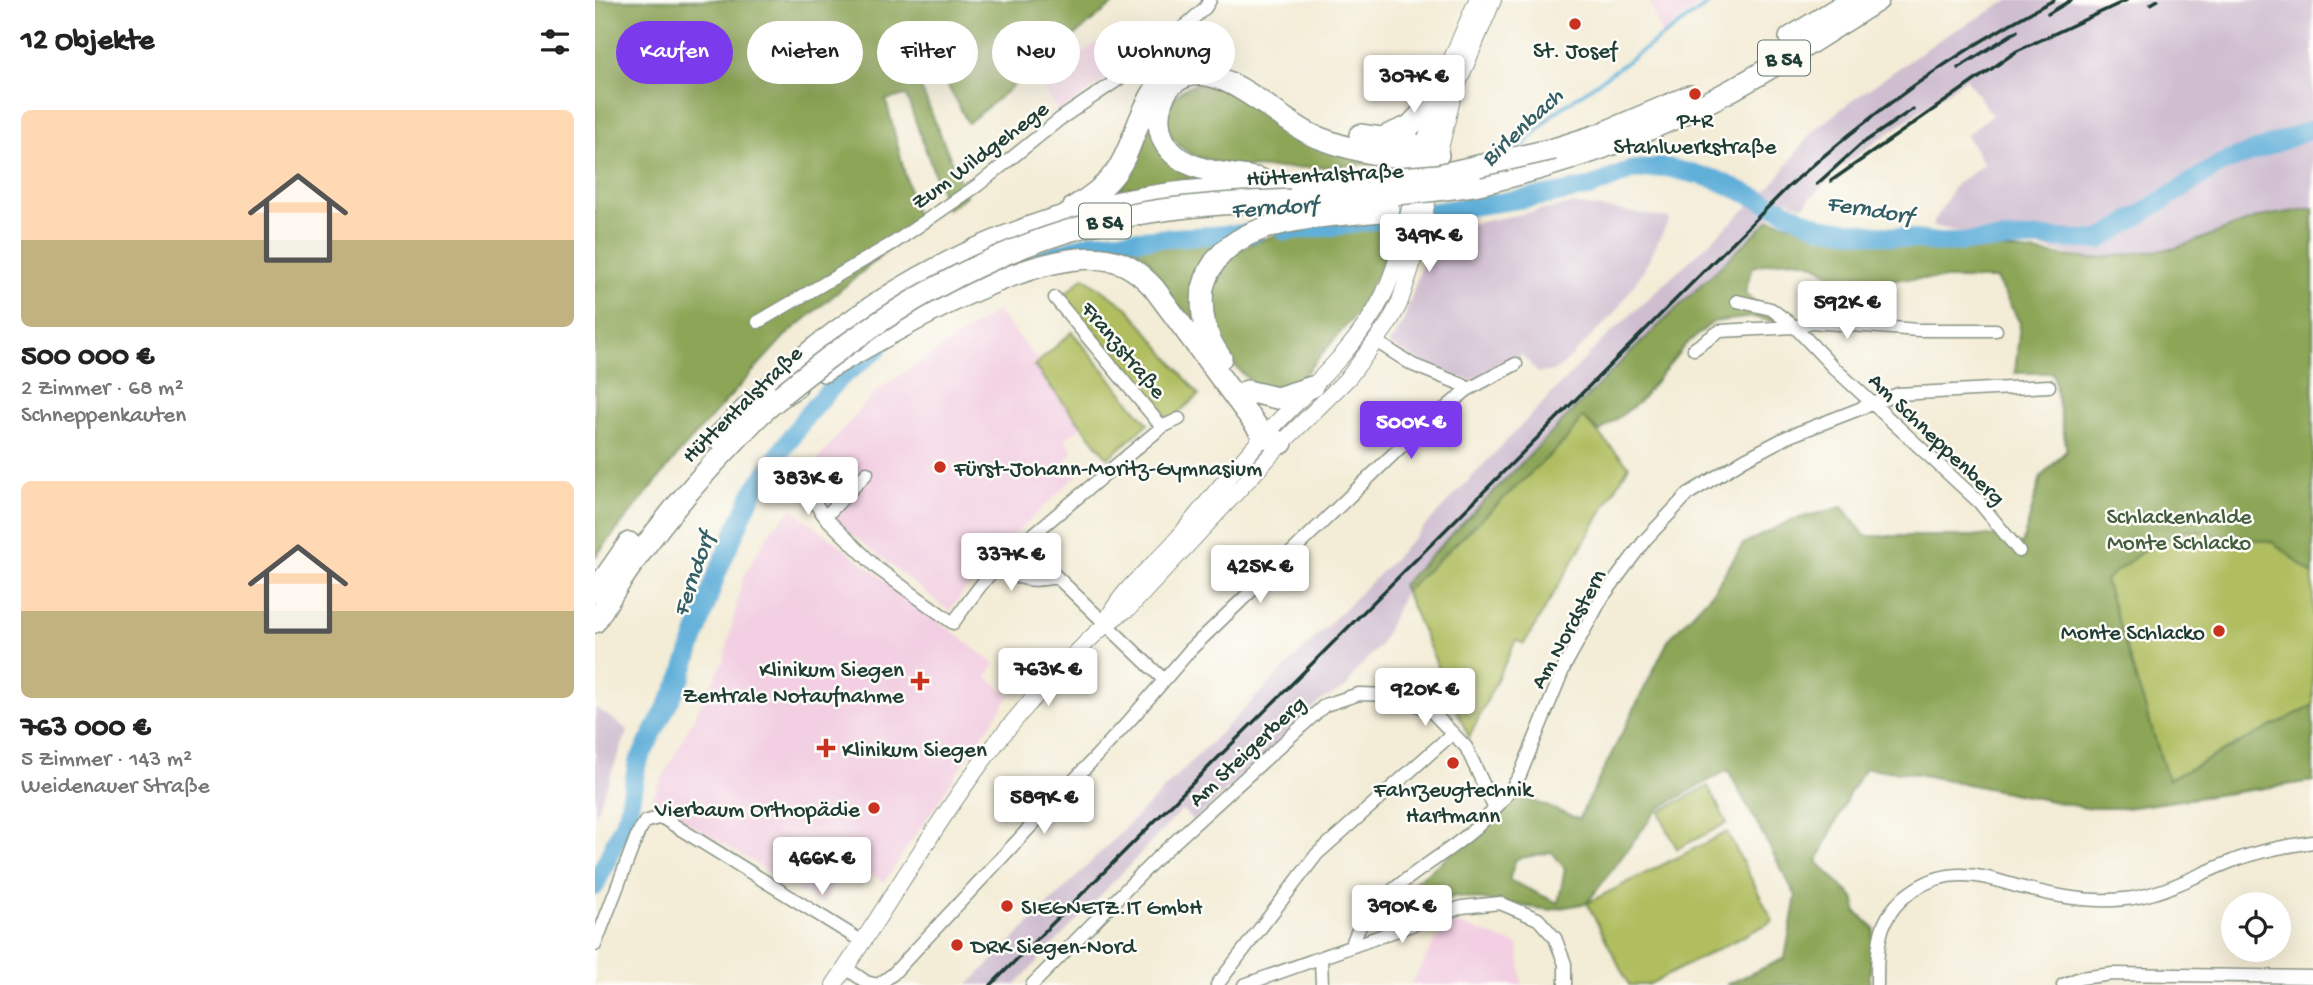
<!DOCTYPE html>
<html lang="de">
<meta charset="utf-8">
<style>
body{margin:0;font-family:"Gochi Hand",sans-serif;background:#f2f2f2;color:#222;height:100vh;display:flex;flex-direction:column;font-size:26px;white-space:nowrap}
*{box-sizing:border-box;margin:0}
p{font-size:23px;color:#767676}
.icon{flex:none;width:38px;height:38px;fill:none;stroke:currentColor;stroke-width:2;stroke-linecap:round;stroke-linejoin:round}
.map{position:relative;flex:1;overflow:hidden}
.side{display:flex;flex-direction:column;background:#fff;width:595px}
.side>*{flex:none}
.hud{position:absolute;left:21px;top:21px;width:665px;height:63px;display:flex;gap:14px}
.buttons{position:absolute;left:1626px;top:892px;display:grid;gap:14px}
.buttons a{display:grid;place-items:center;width:70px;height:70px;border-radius:50%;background:#fff;box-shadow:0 7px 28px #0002;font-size:35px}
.price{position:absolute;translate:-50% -60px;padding:0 16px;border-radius:7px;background:#fff;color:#222;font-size:23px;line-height:46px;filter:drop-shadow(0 2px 4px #0008)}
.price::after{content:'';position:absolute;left:50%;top:42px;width:21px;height:16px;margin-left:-10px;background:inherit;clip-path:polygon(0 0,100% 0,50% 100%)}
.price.on{background:#7c3aed;color:#fff}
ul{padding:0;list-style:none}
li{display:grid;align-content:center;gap:14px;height:371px;padding:0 21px}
li span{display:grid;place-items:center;height:217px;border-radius:10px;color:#555}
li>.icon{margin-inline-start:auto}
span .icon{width:126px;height:126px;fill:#fffc;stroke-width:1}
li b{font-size:30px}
h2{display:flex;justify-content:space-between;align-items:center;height:84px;padding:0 21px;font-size:30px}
.chip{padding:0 24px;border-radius:32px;background:#fff;box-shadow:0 7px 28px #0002;font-size:24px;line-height:63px}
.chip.on{background:#7c3aed;color:#fff}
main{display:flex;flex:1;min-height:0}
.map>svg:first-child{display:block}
.built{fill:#f2cfe2}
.industrial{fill:#cfbdd0}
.green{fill:#b0be61;stroke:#687e4a;stroke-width:2}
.forest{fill:#8ca557;stroke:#567146;stroke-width:2;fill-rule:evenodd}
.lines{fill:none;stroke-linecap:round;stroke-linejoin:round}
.stream{stroke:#5fafd9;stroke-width:3.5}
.river{stroke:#5fafd9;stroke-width:19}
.street-casing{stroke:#899485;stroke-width:15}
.secondary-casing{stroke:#899485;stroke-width:18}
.highway-casing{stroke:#899485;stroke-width:24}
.street{stroke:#fff;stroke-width:12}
.secondary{stroke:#fff;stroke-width:16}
.highway{stroke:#fff;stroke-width:21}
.rail{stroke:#1f3d34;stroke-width:3.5}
.highway-bridge-casing{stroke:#899485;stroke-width:24;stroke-linecap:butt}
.highway-bridge{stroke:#fff;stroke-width:21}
.poi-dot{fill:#c8321e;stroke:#fdfcf7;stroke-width:2.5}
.labels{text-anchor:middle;stroke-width:5;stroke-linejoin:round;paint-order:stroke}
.shield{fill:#fdfcf7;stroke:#62766e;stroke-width:2}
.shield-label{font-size:21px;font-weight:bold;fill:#1f3d34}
.poi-label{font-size:23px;fill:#1f3d34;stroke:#fdfcf7;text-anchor:start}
.street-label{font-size:23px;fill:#1f3d34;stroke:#fdfcf7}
.park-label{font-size:23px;fill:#435d3f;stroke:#fdfcf7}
.water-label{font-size:24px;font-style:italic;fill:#325f66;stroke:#fdfcf7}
</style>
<main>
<section class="side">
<h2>12 Objekte<svg class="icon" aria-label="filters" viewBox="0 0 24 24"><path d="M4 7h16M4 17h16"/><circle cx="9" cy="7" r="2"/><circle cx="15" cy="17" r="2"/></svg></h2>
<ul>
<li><span style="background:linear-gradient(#ffd9b3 60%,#c2b280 0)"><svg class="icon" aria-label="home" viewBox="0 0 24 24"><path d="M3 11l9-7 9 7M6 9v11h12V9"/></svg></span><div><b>500 000 €</b><p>2 Zimmer · 68 m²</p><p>Schneppenkauten</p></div></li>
<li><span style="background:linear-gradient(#ffd9b3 60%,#c2b280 0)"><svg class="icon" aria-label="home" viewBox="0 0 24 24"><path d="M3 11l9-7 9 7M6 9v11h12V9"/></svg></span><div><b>763 000 €</b><p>5 Zimmer · 143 m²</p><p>Weidenauer Straße</p></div></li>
</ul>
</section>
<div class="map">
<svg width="1718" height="985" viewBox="0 0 1718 985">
<rect width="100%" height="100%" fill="#fdfcf7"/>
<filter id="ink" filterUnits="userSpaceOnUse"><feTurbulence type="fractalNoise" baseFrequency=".0143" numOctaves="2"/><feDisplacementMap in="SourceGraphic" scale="14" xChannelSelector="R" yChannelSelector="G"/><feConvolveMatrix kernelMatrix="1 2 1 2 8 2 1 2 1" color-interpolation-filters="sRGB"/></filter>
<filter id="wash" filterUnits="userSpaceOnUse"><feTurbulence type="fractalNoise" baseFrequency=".00686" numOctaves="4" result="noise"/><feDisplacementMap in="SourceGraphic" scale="28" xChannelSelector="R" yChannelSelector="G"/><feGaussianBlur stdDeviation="1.57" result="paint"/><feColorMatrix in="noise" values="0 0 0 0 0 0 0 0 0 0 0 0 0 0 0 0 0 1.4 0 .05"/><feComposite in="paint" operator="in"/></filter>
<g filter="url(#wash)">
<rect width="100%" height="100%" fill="#f3ecd6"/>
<!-- built -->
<path class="built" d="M 1054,0 L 1109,0 L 1066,35 Z
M 514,34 L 535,63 L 464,112 L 444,84 Z
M 402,311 L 493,421 L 470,440 L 479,452 L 470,460 L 482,475 L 396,557 L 354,611 L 241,522 L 210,474 L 280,392 Z
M 197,509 L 400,664 L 392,677 L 415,695 L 289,882 L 255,861 L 227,904 L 56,800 L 129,660 L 148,578 L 175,531 Z
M 853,920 L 923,945 L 927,985 L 815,985 Z"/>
<!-- industrial -->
<path class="industrial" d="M 1415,0 L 1718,0 L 1718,208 L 1664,217 L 1581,248 L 1496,259 L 1337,226 L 1360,185 L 1389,164 L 1371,135 L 1397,115 L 1371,78 L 1246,167 L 1208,206 L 1192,200 L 1045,344 L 807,584 L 810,591 L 785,645 L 759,674 L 752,687 L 724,702 L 599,821 L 587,810 L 420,985 L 373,985 L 789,569 L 1006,342 L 1177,185 L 1216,133 L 1255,102 L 1347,38 Z
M 978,204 L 1075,218 L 1047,273 L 1019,314 L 967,366 L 959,371 L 943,373 L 927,355 L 906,362 L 877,381 L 844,371 L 794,344 L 807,325 L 838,231 Z
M 0,707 L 33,730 L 0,816 Z"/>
<!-- green -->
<path class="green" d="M 489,277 L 534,309 L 604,395 L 574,421 L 472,299 L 472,292 Z
M 477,332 L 553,424 L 513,458 L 439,366 Z
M 1718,363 L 1718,781 L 1543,806 L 1427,546 L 1446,477 L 1475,446 Z
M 988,417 L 1034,466 L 929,644 L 921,640 L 874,738 L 810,591 L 971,440 Z
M 1113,786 L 1132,823 L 1082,849 L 1064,812 Z
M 1132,832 L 1178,921 L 1053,985 L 1034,985 L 992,903 Z"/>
<!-- forest -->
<path class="forest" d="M 0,0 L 523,0 L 373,123 L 339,61 L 319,71 L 371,196 L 352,209 L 311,95 L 291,100 L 323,225 L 189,337 L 86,451 L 0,557 Z
M 615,81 L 634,90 L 675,121 L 781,163 C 736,166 597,183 576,134 C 571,125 570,113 575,104 C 585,87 598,84 615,81 Z
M 555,127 L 606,178 L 524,189 L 538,171 Z
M 1718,208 L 1718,575 L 1678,542 L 1591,530 L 1555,546 L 1510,580 L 1573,780 L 1718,705 L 1718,781 L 1531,808 L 1491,808 L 1322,774 L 1270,768 L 1254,794 L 1222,862 L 1260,899 L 1261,912 L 1279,928 L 1274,985 L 1131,985 L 1190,958 L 1201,896 L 1133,770 L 1063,809 L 992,903 L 955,910 L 860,896 L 774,928 L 784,909 L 849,860 L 923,795 L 984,819 L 1074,639 L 1117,593 L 1148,544 L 1197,520 L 1248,507 L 1270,536 L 1406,536 L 1427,545 L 1446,477 L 1472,451 L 1458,373 L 1420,373 L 1425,323 L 1401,279 L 1239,279 C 1215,253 1188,259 1157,267 L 1150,293 L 1184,323 L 1158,317 L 1118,322 L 1090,345 L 1044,402 L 1004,432 L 988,417 L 971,440 L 810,591 L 807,585 L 1032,356 L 1175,219 L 1193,224 L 1496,259 L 1581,248 L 1664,217 ZM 957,852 L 970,869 L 963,903 L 914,880 L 921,859 Z
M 797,221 L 792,255 L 761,314 L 708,376 L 692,387 L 663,389 C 632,358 615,343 617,297 C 620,223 743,227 797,221 Z
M 624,241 C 600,267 600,290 602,324 L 598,325 L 551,266 L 511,245 Z"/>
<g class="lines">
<!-- stream -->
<path class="stream" d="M 927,148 L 958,114 L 1119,0
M 865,209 L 883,194"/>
<!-- river -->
<path class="river" d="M 689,231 L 735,227 L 954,195 L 996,187 L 1037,170 L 1070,167 L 1120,179 L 1225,227 L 1346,243 L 1444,238 L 1505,240 L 1625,164 L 1718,129
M 447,259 L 499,242 L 659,233
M 0,886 L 33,814 L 42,764 L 86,679 L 122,573 L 158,492 L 211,416 L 245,378 L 283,348"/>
</g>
</g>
<g filter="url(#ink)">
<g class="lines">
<defs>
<path id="street" d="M 460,298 L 567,427
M 1142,301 L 1176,309 L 1200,327 L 1238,367 L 1384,502 L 1424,551
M 163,322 L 300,242 L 383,185 L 465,119 L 549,62 L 610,8 L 615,0
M 782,342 L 818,365 L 868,385 L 872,390
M 1099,349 L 1125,331 L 1200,327 L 1216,322 L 1324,330 L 1401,330
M 272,473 L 230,517 L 282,568 L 358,623 C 374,602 403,555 428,549 L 435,537 L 567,427 L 584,419
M 212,492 L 230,517
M 428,549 L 438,554 L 569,680
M 404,566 C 424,581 439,582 462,577
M 0,945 L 43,833 L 50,822 L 66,817 L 268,942
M 757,945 C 772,892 847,861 884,825 C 899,811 915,793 925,775 L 970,665 L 1007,598 L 1050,540 L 1093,494 L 1150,459 L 1192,437 L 1303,394 L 1454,386
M 726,958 L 727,985
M 251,968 L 271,982 L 283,985 L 298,974 L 535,720 L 596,649 L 814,439 L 872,390 L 921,364
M 437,985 L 561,859 L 730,705 L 764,694 L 796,695 L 835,710 L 871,747 L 899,807
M 622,985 L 722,854 L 858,733
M 649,985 L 867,907 L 905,903 L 943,919 L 960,938 L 970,964 L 970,985
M 1282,985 C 1282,966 1282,945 1288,927 C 1300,896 1335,874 1368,875 C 1388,875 1407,882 1425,887 C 1460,896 1494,903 1530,899 C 1568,895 1601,875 1635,862 C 1662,851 1690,846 1718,842
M 1468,985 L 1485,978 L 1518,974 L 1718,977"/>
<path id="secondary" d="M 825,158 L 855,63 L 882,0
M 511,622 C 530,584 556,570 583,538 C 612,503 640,467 672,433 C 713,389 761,350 788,296 C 805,261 812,221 820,184
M 239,985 C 312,878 372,764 463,672 C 486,648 506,625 534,608 L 687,443 L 754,377 L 794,323 L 804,304 L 816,268 L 858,95 L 898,0"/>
<path id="highway" d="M 1195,38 L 1256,0
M 765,135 L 814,142 L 841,154
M 787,138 L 815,126 L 844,95
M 959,149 L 1003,135 L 1095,96
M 665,179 C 627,172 567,172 564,122 C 563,109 568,92 579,83 C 619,50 681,120 719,136 C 755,150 804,163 843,155
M 879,185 C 967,166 1049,136 1129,94 C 1182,66 1232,32 1283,0
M 479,207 C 543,170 528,140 561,88
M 608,288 C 605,315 610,336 626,358
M 229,371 C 294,334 439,245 515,260 C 533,263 547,275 559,288 L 669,436 L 687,443
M 652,391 L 682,398 L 717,387
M 122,438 C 241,312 393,219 566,195 C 612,188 659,188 705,186
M 0,592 L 34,543
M 0,622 C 38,557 85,498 137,444 C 156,423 176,401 201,387"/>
</defs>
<!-- street casing -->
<use href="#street" class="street-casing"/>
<!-- secondary casing -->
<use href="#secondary" class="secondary-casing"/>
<!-- highway casing -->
<use href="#highway" class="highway-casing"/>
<!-- street -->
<use href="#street" class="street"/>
<!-- secondary -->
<use href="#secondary" class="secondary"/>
<!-- highway -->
<use href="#highway" class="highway"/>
<!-- rail -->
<path class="rail" d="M 1556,4 L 1563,0
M 1453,14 L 1476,0
M 1363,68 L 1422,31
M 1236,181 L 1422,51 L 1532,0
M 1222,184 L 1265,145 L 1318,109
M 396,985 L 1192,188 C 1273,115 1362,50 1459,0"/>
<defs>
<path id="highway-bridge" d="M 705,186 L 843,175 L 959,149
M 608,288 C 626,213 732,218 794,210
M 186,395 C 299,302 420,231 567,210 C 671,196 776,202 879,185"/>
</defs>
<!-- highway-bridge casing -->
<use href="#highway-bridge" class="highway-bridge-casing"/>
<!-- highway-bridge -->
<use href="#highway-bridge" class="highway-bridge"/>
</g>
</g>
<!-- markers -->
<g class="poi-dot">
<circle cx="980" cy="24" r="7"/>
<circle cx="1100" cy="94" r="7"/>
<circle cx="345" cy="467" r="7"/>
<circle cx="1624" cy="631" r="7"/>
<path d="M321.5 670.5h7v7h7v7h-7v7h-7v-7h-7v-7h7z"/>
<path d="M227.5 737.5h7v7h7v7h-7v7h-7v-7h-7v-7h7z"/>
<circle cx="858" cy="763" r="7"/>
<circle cx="279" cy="808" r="7"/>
<circle cx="412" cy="906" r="7"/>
<circle cx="362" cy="945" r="7"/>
</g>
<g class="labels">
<!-- shield labels -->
<g class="shield">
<rect x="1163" y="40.5" width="52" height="35" rx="5"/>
<rect x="484" y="203.5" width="52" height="35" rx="5"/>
</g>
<g class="shield-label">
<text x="1189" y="65">B 54</text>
<text x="510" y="228">B 54</text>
</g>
<!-- poi labels -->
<g class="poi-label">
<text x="980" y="57" text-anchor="middle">St. Josef</text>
<text x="1100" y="127" text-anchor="middle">P+R<tspan x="1100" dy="26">Stahlwerkstraße</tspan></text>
<text x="359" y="475">Fürst-Johann-Moritz-Gymnasium</text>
<text x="1610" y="639" text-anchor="end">Monte Schlacko</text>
<text x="309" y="676" text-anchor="end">Klinikum Siegen<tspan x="309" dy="26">Zentrale Notaufnahme</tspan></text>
<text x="247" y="756">Klinikum Siegen</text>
<text x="858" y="796" text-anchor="middle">Fahrzeugtechnik<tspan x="858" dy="26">Hartmann</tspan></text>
<text x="265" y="816" text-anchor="end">Vierbaum Orthopädie</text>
<text x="426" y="914">SIEGNETZ.IT GmbH</text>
<text x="376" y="953">DRK Siegen-Nord</text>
</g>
<!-- street labels -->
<g class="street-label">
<text transform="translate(384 154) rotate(-37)" y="8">Zum Wildgehege</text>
<text transform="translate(730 173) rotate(-3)" y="8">Hüttentalstraße</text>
<text transform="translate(530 349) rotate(50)" y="8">Franzstraße</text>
<text transform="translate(146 403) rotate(-44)" y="8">Hüttentalstraße</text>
<text transform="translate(1343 438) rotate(44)" y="8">Am Schneppenberg</text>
<text transform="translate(972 628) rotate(-61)" y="8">Am Nordstern</text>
<text transform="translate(651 750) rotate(-43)" y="8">Am Steigerberg</text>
</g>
<!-- park labels -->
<g class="park-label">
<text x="1584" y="523">Schlackenhalde<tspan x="1584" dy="26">Monte Schlacko</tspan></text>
</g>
<!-- water labels -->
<g class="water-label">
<text transform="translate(926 126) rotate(-43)" y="8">Birlenbach</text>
<text transform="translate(679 206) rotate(-4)" y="8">Ferndorf</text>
<text transform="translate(1275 208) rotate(9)" y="8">Ferndorf</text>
<text transform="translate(97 574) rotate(-71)" y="8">Ferndorf</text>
</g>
</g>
</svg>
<div class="buttons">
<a><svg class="icon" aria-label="locate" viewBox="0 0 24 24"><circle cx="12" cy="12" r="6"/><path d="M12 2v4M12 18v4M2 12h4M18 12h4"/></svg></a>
</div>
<b class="price" style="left:819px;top:115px">307K €</b>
<b class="price" style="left:834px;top:274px">349K €</b>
<b class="price" style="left:1252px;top:341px">592K €</b>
<b class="price on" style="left:816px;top:461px">500K €</b>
<b class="price" style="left:213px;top:517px">383K €</b>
<b class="price" style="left:416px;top:593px">337K €</b>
<b class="price" style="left:665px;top:605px">425K €</b>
<b class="price" style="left:453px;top:708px">763K €</b>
<b class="price" style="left:830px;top:728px">920K €</b>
<b class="price" style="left:449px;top:836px">589K €</b>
<b class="price" style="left:227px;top:897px">466K €</b>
<b class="price" style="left:807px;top:945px">390K €</b>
<div class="hud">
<a class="chip on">Kaufen</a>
<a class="chip">Mieten</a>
<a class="chip">Filter</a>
<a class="chip">Neu</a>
<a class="chip">Wohnung</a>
</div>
</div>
</main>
